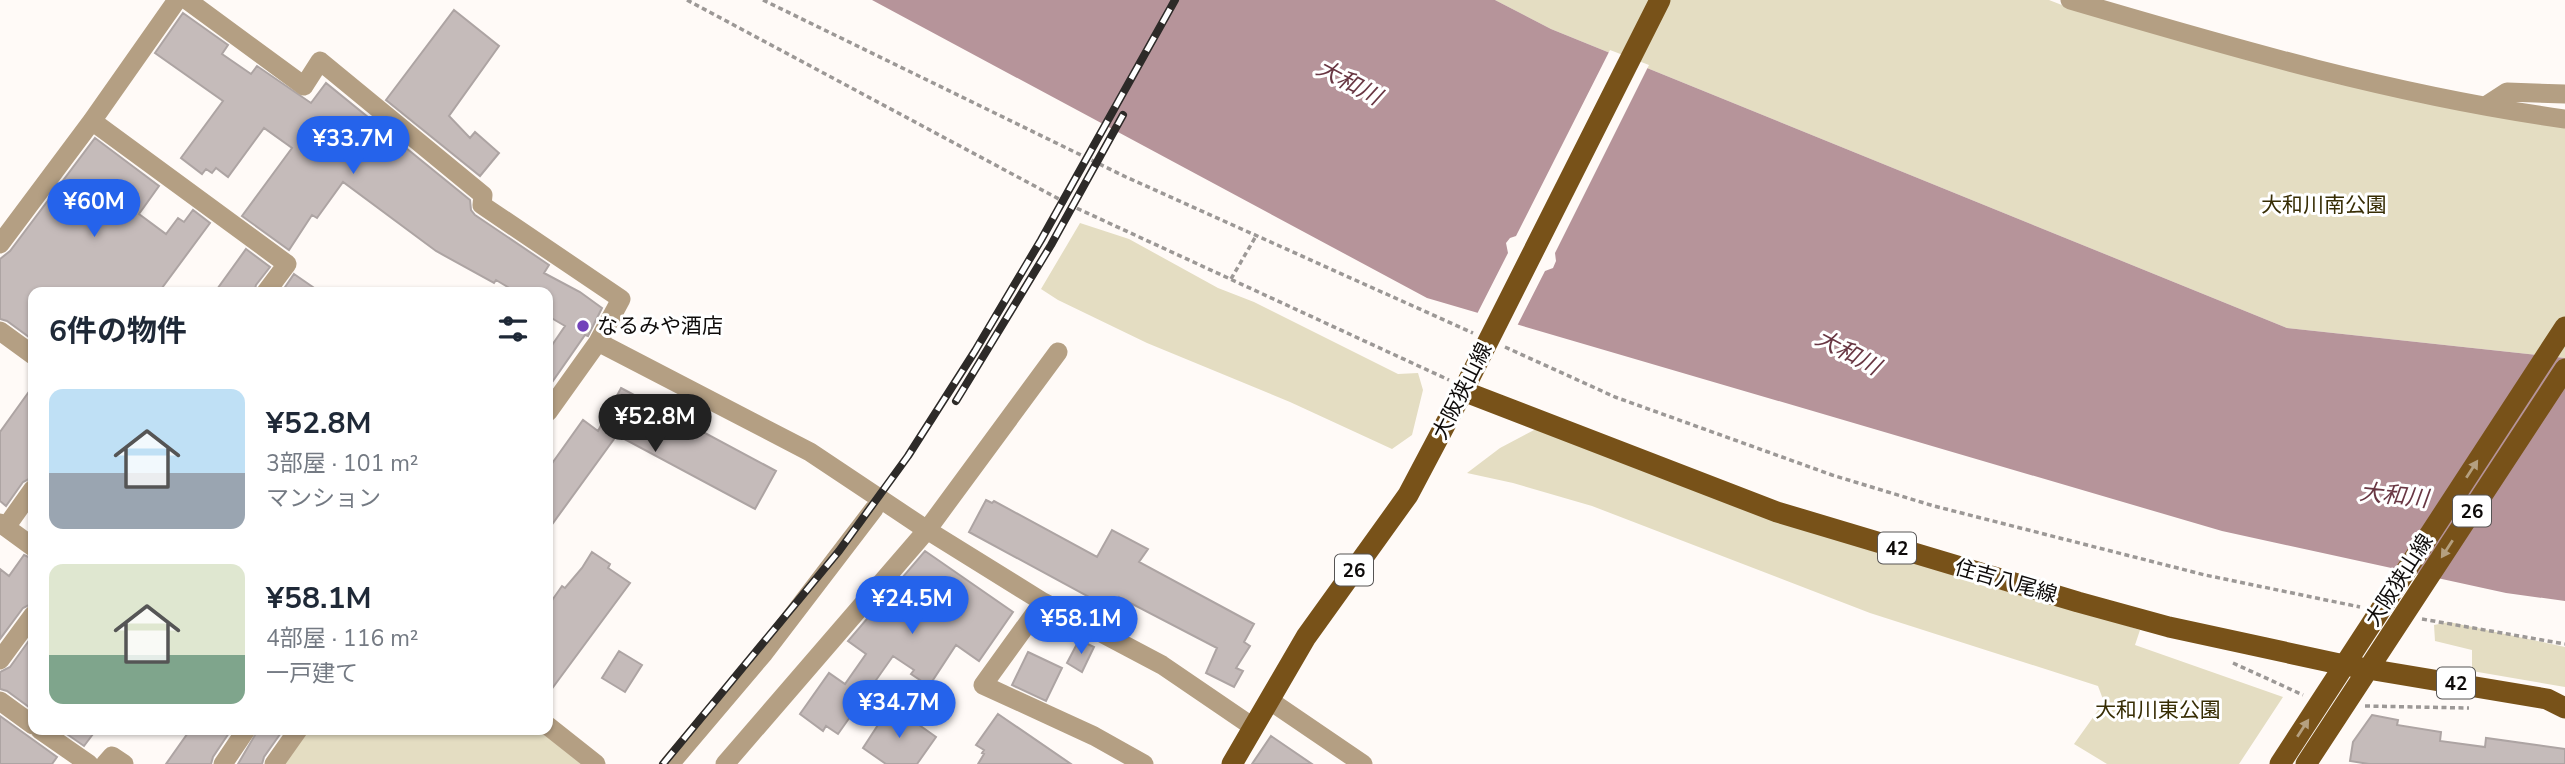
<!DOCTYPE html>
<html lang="ja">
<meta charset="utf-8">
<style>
body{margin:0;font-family:"Nunito Sans","Noto Sans JP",sans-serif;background:#f2f2f3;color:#1f2937;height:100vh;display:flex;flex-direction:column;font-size:26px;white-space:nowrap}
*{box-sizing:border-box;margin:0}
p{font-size:23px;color:#747a83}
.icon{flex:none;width:38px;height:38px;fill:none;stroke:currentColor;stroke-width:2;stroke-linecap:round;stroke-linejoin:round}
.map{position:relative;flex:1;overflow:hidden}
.details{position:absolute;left:28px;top:287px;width:525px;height:448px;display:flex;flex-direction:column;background:#fff;border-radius:14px;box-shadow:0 2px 5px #0004}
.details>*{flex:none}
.price{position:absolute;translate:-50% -60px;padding:0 16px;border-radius:24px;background:#2563eb;color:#fff;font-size:23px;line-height:46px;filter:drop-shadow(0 2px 4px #0008)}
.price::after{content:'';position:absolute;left:50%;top:42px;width:21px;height:16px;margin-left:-10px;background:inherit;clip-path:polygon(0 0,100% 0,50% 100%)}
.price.current{background:#222;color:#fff}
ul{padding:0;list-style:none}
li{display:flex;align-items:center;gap:21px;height:175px;padding:0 21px}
li span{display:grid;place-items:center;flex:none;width:196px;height:140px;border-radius:14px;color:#555}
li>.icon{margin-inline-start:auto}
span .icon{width:84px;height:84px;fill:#fffc;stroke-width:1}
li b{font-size:30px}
h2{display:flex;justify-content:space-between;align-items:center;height:84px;padding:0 21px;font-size:30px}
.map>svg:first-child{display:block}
.green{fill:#e4ddc2}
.water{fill:#b6949a}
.pier{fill:#fffaf7}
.building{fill:#c5bbba;stroke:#ada4a3;stroke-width:2}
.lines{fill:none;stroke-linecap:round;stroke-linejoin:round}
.path{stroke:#9c9896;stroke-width:3.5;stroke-dasharray:5 3.5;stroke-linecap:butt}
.minor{stroke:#b49f83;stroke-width:19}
.major{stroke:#785219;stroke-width:21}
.rail-casing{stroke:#2d2a28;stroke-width:8}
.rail{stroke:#fff;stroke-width:5;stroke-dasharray:16;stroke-linecap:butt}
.oneway{fill:#b5a080}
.poi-dot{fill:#7242ba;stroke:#fff;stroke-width:2.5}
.labels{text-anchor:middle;stroke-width:6;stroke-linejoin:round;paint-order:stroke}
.shield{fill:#fff;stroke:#565454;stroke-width:2}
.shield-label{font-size:19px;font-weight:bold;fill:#0e0b0a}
.park-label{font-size:21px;fill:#372d04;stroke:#fff}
.poi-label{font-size:21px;fill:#0e0b0a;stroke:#fff;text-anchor:start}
.street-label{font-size:21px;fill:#0e0b0a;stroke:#fff}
.water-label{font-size:23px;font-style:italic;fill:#693743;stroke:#fff}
</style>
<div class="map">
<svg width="2565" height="764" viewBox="0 0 2565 764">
<rect width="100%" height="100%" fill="#fffaf7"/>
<!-- green -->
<path class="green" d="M 1495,0 L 2049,0 L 2067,7 L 2565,121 L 2565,358 L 2287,328 L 1551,29 Z
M 1080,223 L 1129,239 L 1218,288 L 1254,302 L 1398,374 L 1418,373 L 1423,390 L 1412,435 L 1392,449 L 1290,402 L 1147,343 L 1058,300 L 1041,289 Z
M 1538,428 L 1977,583 L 2090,614 L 2140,630 L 2135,645 L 2283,697 L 2239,764 L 2107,764 L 2074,744 L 2104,702 L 2098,686 L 1870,613 L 1592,506 L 1513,483 L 1467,473 L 1500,448 Z
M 2449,622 L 2565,647 L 2565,687 L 2472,671 L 2472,650 L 2435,641 L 2434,625 Z
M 304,730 L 543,730 L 586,764 L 281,764 Z"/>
<!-- water -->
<path class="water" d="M 872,0 L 1495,0 L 1551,29 L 2287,328 L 2565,358 L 2565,601 L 2506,593 L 2222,531 L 1427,298 Z"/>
<!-- pier -->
<path class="pier" d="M 1610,50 L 1649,65 L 1555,253 L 1556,261 L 1553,268 L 1545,271 L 1516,328 L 1476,316 L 1508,253 L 1506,243 L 1510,238 L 1516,236 Z"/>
<!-- building -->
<path class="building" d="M 454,10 L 499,46 L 449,116 L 470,138 L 475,132 L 499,153 L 480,176 L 386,100 Z
M 183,13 L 228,45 L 222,54 L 251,74 L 257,66 L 311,103 L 326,83 L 470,200 L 471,210 L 475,215 L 549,265 L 544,273 L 580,292 L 602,308 L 588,336 L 585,335 L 548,388 L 548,351 L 565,326 L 548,316 L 548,292 L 516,292 L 496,280 L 494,283 L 436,251 L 343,182 L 317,218 L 312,215 L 289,250 L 242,216 L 292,148 L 264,128 L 228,177 L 216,168 L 212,173 L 206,169 L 202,174 L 181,158 L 223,101 L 155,53 Z
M 95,138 L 159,186 L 139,214 L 166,234 L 178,218 L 184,222 L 193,210 L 210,223 L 159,292 L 33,292 L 33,340 L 7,321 L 0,319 L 0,259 L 10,251 Z
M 246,249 L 270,267 L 256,285 L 254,292 L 215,292 Z
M 294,274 L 320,292 L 287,292 L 283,290 Z
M 33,386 L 33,477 L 23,482 L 6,506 L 0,501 L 0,432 Z
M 621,388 L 776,471 L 755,509 L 617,435 L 548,530 L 548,469 L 583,420 L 598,431 Z
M 986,500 L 992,503 L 994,501 L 1097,557 L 1112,530 L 1148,549 L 1139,562 L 1254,624 L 1244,642 L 1250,646 L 1236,668 L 1243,671 L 1234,687 L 1206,673 L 1217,648 L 1119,597 L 1111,609 L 969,532 Z
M 925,551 L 1013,612 L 979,661 L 956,645 L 929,686 L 911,674 L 914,670 L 893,656 L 838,734 L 826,726 L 823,731 L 800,714 L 829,673 L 845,684 L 866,654 L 848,641 Z
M 592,552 L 610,564 L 608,568 L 630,583 L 548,694 L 548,606 L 562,586 L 565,588 L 582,568 Z
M 24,555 L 33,559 L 33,603 L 23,608 L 0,639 L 0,569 L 9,576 Z
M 33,635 L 33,710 L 7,691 L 0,689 L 0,672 L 10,667 Z
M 1079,640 L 1094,647 L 1082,672 L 1067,663 Z
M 619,651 L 642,665 L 625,692 L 602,678 Z
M 1028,652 L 1062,668 L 1046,701 L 1012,685 Z
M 891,705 L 936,737 L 917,764 L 886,764 L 863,748 Z
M 998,714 L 1071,764 L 978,764 L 984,754 L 982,753 L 984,750 L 976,745 Z
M 2372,715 L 2398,720 L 2397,725 L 2441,732 L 2440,741 L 2485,747 L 2486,738 L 2565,749 L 2565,764 L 2369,764 L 2350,761 L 2353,742 Z
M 0,716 L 57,757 L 52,764 L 0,764 Z
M 61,730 L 96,730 L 84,746 Z
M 190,730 L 231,730 L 213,757 L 211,764 L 166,764 Z
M 258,730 L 283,730 L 264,757 L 262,764 L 238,764 Z
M 1271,736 L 1312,764 L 1252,764 Z"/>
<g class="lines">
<!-- path -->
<path class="path" d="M 687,0 L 1072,206 L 1449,380
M 763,0 L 1126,177 L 1473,333
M 1231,279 L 1256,236
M 1505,347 L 1615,397 L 1832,475 L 1934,506 L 2205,575 L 2360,607
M 2422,619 L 2565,644
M 2233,663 L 2303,695
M 2365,706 L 2469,708"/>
<!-- minor -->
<path class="minor" d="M 187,0 L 304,86 L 320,61 L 483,195 L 482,205 L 621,299 L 598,342
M 2070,0 C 2233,48 2397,96 2565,119
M 2487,105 L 2507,92 L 2565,94
M 92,121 L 287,264 L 266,292
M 0,244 L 92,121 L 177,0
M 0,331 L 33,355
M 548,412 L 598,342 L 810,452 L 927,530 L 1043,602 L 1162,665 L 1253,727
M 0,523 L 33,547
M 6,527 L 33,489
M 1043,602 L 983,685 L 1094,736 L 1144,764
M 0,660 L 33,615
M 1269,700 L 1363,764
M 0,701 L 33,725
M 548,726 L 596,764
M 40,730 L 89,764
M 105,764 L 112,756 L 124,764
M 223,764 L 246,730
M 274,764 L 298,730
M 670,764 L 764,653 L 874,509
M 725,764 L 927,530 L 1058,352"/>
<!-- major -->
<path class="major" d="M 1463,391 L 1777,512 L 2078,602 L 2169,627 L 2344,665 L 2547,699 L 2565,708
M 1232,764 L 1306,637 L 1408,495 L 1463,391 L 1660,0
M 2280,764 L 2565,327
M 2306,764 L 2565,369"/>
<defs>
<path id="rail" d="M 956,401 L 1051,245 L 1123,115
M 663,764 L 839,551 L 908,456 L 975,351 L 1041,240 L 1175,0"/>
</defs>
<!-- rail casing -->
<use href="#rail" class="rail-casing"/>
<!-- rail -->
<use href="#rail" class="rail"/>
</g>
<!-- one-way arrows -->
<defs><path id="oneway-solid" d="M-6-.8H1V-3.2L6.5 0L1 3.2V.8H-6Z" transform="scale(1.75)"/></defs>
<g class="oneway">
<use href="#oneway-solid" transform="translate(2472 469) rotate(-57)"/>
<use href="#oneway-solid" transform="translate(2447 549) rotate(123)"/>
<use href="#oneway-solid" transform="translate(2303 728) rotate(-57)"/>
</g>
<!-- markers -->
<circle class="poi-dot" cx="583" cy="326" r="7"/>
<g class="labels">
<!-- shield labels -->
<g class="shield">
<rect x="2453" y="495.5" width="38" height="31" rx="5"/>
<rect x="1878" y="532.5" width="38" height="31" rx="5"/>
<rect x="1335" y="554.5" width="38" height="31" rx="5"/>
<rect x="2437" y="667.5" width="38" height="31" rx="5"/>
</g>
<g class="shield-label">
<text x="2472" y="518">26</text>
<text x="1897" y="555">42</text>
<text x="1354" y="577">26</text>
<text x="2456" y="690">42</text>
</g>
<!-- park labels -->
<g class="park-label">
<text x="2324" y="212">大和川南公園</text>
<text x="2158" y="717">大和川東公園</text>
</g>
<!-- poi labels -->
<g class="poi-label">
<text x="597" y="333">なるみや酒店</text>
</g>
<!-- street labels -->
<g class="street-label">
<text transform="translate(1462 391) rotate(-63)" y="7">大阪狭山線</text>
<text transform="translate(2399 580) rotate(-57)" y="7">大阪狭山線</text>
<text transform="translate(2006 581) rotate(16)" y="7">住吉八尾線</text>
</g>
<!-- water labels -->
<g class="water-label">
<text transform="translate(1349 82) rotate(28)" y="8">大和川</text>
<text transform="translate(1848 352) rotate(28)" y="8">大和川</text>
<text transform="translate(2394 495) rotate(6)" y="8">大和川</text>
</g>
</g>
</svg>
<b class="price" style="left:353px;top:176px">¥33.7M</b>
<b class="price" style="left:94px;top:239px">¥60M</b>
<b class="price current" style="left:655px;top:454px">¥52.8M</b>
<b class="price" style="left:912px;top:636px">¥24.5M</b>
<b class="price" style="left:1081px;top:656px">¥58.1M</b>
<b class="price" style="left:899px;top:740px">¥34.7M</b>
<section class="details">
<h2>6件の物件<svg class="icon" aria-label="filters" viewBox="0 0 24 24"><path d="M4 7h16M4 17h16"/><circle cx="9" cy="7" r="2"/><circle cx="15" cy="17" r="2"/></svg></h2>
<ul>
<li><span style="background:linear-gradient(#bfe0f5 60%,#9aa5b1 0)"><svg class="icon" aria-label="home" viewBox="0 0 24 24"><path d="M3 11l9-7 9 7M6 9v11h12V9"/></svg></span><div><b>¥52.8M</b><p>3部屋 · 101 m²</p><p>マンション</p></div></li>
<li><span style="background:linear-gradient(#dfe7d0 65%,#7fa58c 0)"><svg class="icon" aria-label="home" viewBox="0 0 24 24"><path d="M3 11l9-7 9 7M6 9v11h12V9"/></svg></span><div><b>¥58.1M</b><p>4部屋 · 116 m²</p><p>一戸建て</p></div></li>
</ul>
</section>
</div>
